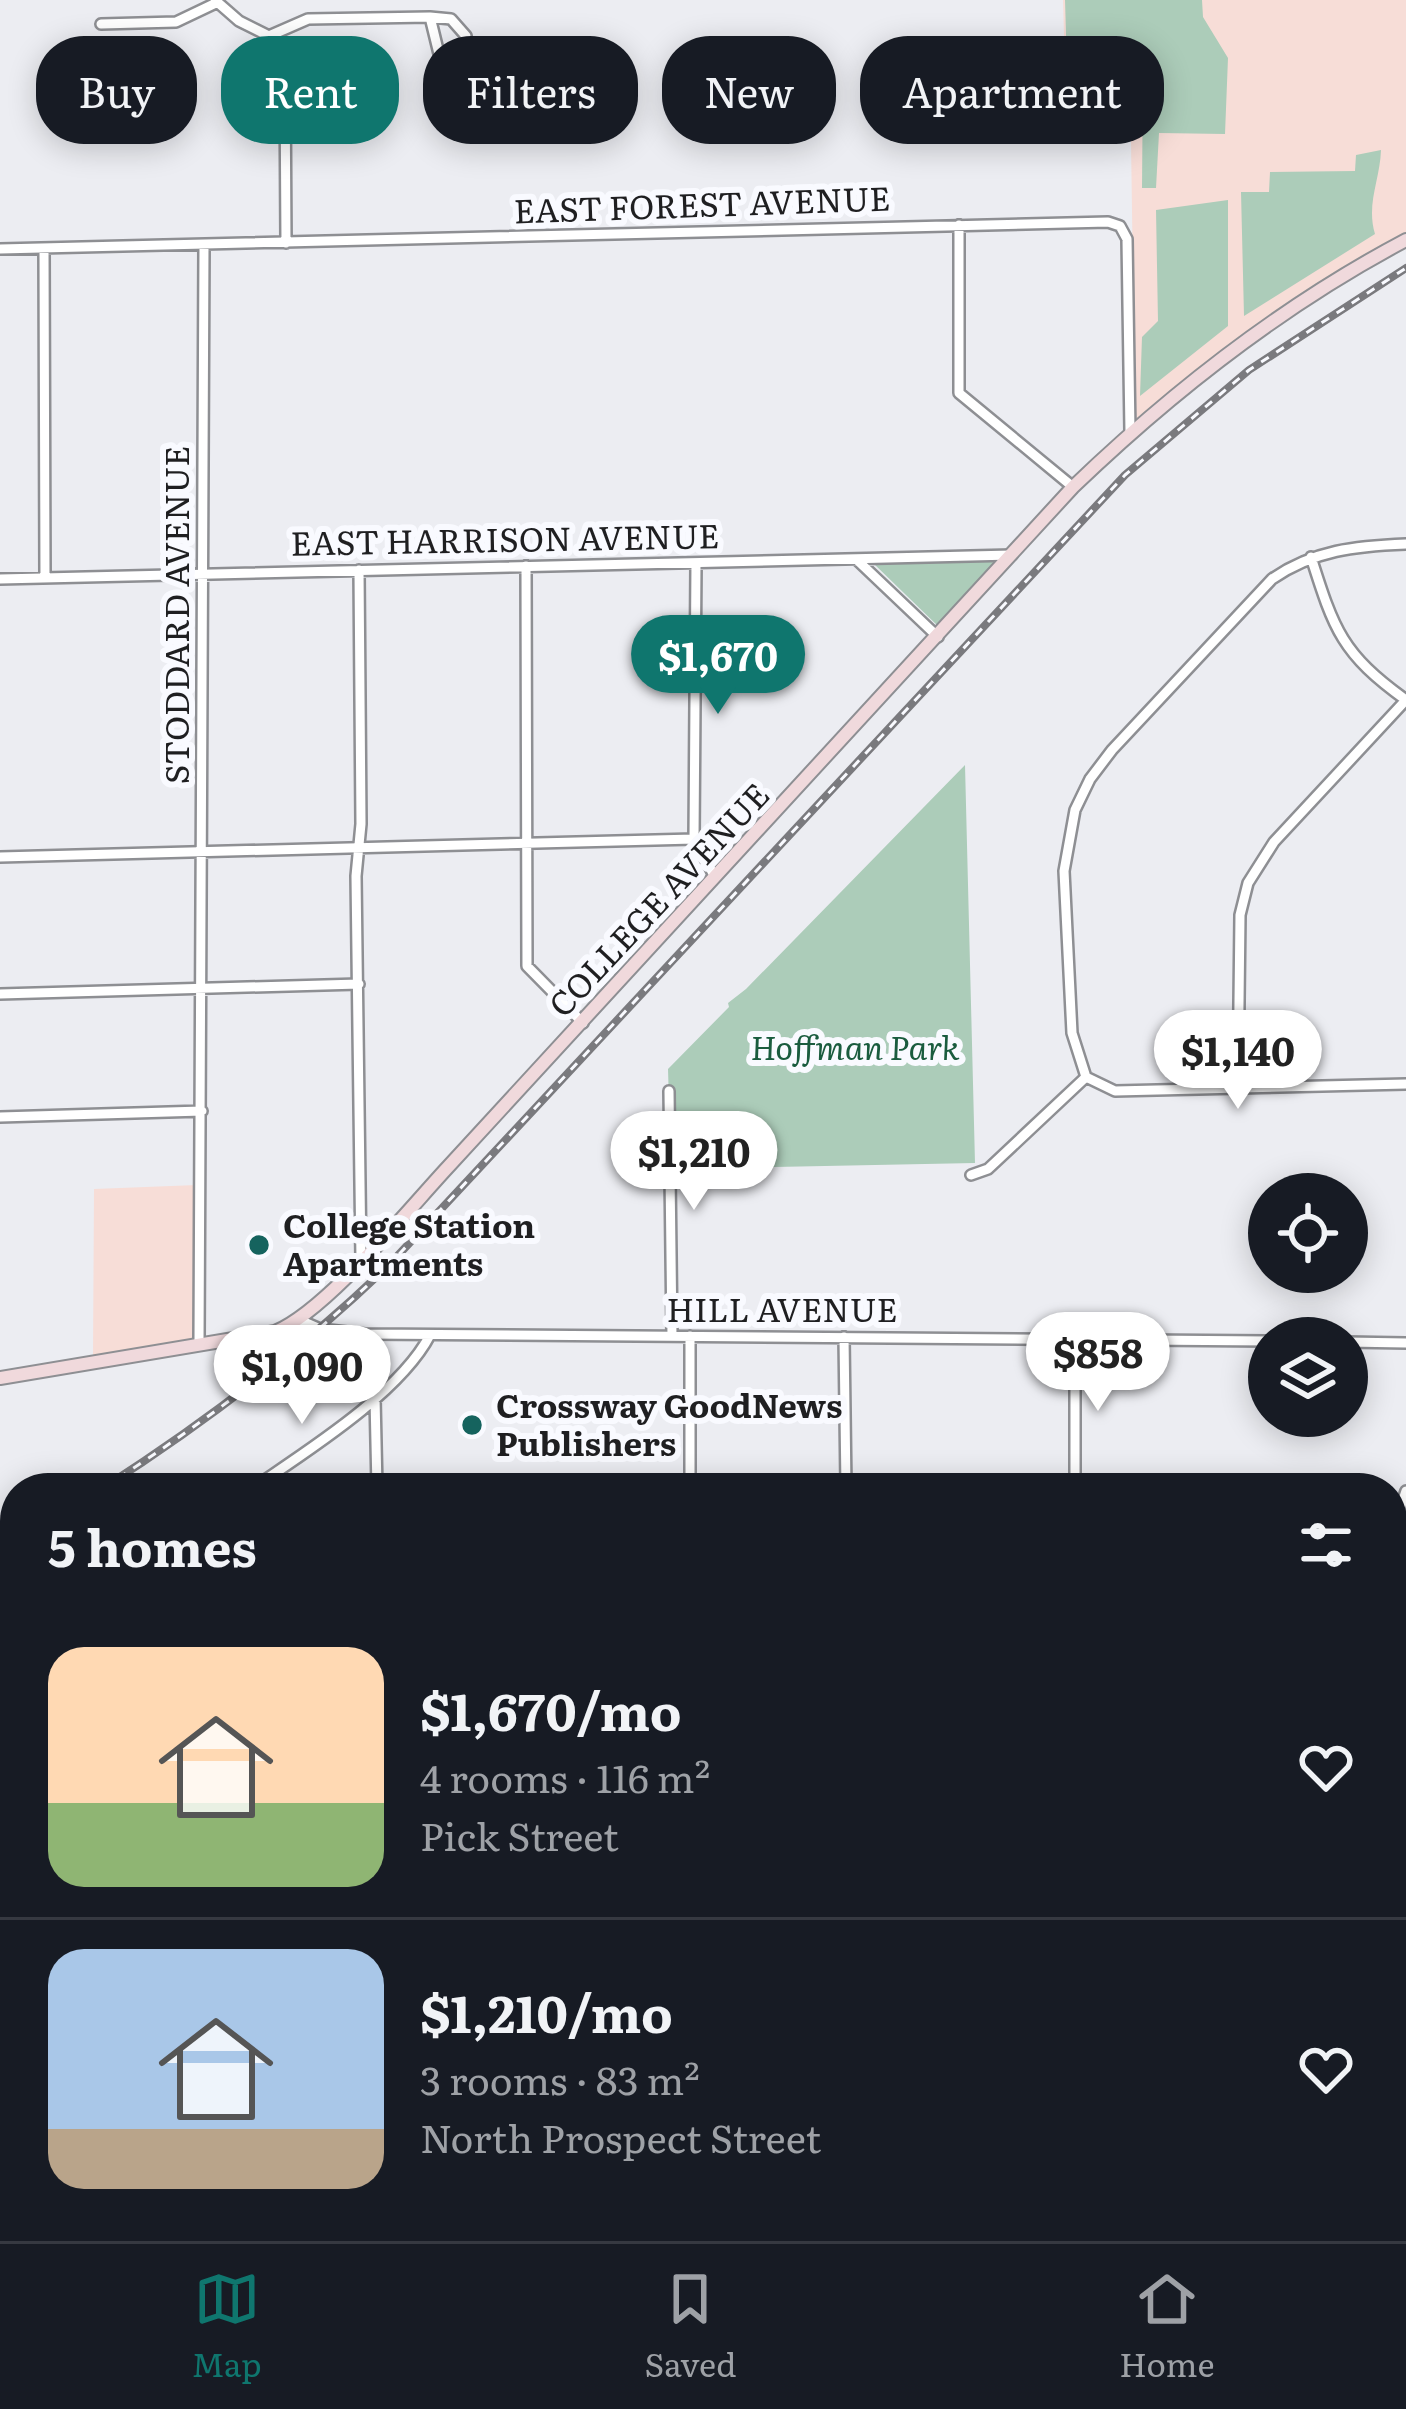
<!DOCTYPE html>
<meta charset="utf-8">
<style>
body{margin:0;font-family:Literata,serif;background:#242831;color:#f1f3f6;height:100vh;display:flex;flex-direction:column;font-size:45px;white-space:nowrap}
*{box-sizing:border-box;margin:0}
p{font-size:39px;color:#9ea1a6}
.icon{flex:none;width:66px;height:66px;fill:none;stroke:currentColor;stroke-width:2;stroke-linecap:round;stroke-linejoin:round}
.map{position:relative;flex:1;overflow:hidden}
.side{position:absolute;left:0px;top:1473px;width:1407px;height:768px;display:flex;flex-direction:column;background:#171b24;border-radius:48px 48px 0 0;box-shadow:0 6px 30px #0003}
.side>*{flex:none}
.hud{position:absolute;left:36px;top:36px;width:1335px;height:108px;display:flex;gap:24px}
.tools{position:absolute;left:1248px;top:1173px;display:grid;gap:24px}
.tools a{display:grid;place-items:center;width:120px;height:120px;border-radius:50%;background:#171b24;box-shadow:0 6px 30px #0003;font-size:60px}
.price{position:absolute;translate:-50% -102px;padding:0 27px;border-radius:42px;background:#fff;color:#222;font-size:39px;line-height:78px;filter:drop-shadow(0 3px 6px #0008)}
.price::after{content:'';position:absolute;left:50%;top:72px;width:36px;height:27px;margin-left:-18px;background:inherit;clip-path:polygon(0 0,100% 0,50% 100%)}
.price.active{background:#0f766e;color:#fff}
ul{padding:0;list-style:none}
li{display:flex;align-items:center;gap:36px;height:300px;padding:0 48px}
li+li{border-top:3px solid #363941}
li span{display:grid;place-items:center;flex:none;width:336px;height:240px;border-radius:36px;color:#555}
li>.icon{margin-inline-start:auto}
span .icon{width:144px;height:144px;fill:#fffc;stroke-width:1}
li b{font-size:51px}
h2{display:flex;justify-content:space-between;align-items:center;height:144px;padding:0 48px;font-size:51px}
.pill{padding:0 42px;border-radius:48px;background:#171b24;box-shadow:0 6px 30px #0003;font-size:42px;line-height:108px}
.pill.active{background:#0f766e;color:#fff}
.dock{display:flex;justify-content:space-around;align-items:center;height:168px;border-top:3px solid #363941;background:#171b24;font-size:33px;color:#9ea1a6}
.dock a{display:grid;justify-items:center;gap:6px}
.dock .active{color:#0f766e}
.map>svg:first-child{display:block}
.education{fill:#f7ddd7}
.green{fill:#acccb9}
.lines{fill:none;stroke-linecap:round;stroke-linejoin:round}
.street-casing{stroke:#8e8f93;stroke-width:14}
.secondary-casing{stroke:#8e8f93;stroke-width:16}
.street{stroke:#fff;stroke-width:9}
.secondary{stroke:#f0d9dc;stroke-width:12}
.rail-casing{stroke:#7a7a7e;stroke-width:8}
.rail{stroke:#f9faff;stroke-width:3;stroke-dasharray:9;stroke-linecap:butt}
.poi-dot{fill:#15635e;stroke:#f9faff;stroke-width:4.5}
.labels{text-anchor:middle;stroke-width:12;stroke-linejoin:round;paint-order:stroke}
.street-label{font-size:33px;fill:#1f1f21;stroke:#f9faff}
.park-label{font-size:33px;font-style:italic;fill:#1a5c3e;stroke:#f9faff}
.poi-label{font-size:33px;font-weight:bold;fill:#1f1f21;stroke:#f9faff;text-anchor:start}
</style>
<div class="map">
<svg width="1406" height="2241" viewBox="0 0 1406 2241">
<rect width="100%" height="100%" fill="#ecedf2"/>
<!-- education -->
<path class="education" d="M 1063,0 L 1406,0 L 1406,235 L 1360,258 L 1239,338 L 1135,421 L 1130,71 L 1065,71 Z
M 197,1185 L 196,1339 L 93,1358 L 94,1189 Z"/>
<!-- green -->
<path class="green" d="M 1065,0 L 1202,0 L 1203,17 L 1228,58 L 1225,134 L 1159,133 L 1156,188 L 1142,188 L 1143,68 L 1067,67 Z
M 1381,150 C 1380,180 1366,204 1375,234 L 1244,316 L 1241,192 L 1269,192 L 1270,172 L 1355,171 L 1356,155 Z
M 1228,200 L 1228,326 L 1140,396 L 1142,337 L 1158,321 L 1156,210 Z
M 1005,558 L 941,629 L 872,562 Z
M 965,765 L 975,1163 L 671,1169 L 668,1069 L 729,1007 L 728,1003 L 746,989 Z"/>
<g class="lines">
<defs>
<path id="street" d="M 215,0 L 239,21 L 269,36 L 285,79 L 286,243
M 101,24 L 176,22 L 216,3
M 269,36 L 308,19 L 430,17 L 440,58 L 459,62 L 468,51 L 466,36 L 451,19 L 430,17
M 959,225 L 959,393 L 1073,487
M 44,248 L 45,578
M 0,249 L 1108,222 L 1120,226 L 1127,239 L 1130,432
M 1311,557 C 1334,630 1342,654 1406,700
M 856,559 L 938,637
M 696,563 L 694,839 L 715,877
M 526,566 L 527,966 L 583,1023
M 359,570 L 361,824 L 356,876 L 361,1260
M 0,579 L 1012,555
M 0,857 L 694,839
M 0,994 L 359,984
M 1086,1077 L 1115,1091 L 1406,1084
M 1238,1090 L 1240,915 L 1248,883 L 1274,842 L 1406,700
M 669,1091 L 672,1336
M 0,1117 L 202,1111
M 971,1175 L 988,1169 L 1086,1077 L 1072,1033 L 1064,871 L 1075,810 L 1090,779 L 1112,750 L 1272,579 C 1314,550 1356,546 1406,544
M 297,1319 L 320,1329 L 365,1334 L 1269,1341
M 690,1336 L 690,1488
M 844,1337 L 846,1488
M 1075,1340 L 1075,1488
M 1347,1342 L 1406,1343
M 199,1343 L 204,245
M 375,1398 L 377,1488
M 253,1488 C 307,1451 400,1393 430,1335
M 1392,1533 L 1406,1491
M 0,1642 L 15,1635
M 1392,1803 L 1406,1803
M 0,1953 L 15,1953
M 1392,1988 L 1406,1988
M 0,2137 L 15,2137
M 1392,2178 L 1406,2179
M 169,2226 L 180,2241
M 405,2241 L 408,2226
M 588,2241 L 589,2226
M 768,2241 L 768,2226
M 1154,2241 L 1159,2226"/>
<path id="secondary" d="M 0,1378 L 275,1332 C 326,1311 408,1210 448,1167 L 1073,487 C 1174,390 1283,305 1406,240"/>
</defs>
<!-- street casing -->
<use href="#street" class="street-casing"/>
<!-- secondary casing -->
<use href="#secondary" class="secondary-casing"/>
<!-- street -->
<use href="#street" class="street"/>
<!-- secondary -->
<use href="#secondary" class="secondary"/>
<defs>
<path id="rail" d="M 103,1488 C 206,1422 301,1350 389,1265 L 1125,475 L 1249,370 L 1406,268
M 0,1548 L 15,1540"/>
</defs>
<!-- rail casing -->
<use href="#rail" class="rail-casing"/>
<!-- rail -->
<use href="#rail" class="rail"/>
</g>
<!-- markers -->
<g class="poi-dot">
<circle cx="259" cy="1245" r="12"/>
<circle cx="472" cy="1425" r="12"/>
</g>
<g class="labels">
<!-- street labels -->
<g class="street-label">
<text transform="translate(702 205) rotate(-2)" y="12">EAST FOREST AVENUE</text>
<text transform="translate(505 540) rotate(-1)" y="12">EAST HARRISON AVENUE</text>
<text transform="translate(177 615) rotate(-90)" y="12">STODDARD AVENUE</text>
<text transform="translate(659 900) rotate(-47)" y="12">COLLEGE AVENUE</text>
<text x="782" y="1322">HILL AVENUE</text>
</g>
<!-- park labels -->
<g class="park-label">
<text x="855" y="1060">Hoffman Park</text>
</g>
<!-- poi labels -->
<g class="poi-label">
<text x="283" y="1238">College Station<tspan x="283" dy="38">Apartments</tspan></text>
<text x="496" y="1418">Crossway GoodNews<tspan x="496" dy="38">Publishers</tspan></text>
</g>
</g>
</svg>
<div class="tools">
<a><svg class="icon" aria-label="locate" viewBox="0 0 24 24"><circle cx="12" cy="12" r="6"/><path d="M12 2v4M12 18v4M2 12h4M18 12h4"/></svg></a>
<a><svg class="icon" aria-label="layers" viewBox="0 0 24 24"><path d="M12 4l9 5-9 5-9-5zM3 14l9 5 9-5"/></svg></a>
</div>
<b class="price active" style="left:718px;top:717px">$1,670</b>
<b class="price" style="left:1238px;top:1112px">$1,140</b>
<b class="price" style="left:694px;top:1213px">$1,210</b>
<b class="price" style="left:1098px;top:1414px">$858</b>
<b class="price" style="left:302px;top:1427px">$1,090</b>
<div class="hud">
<a class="pill">Buy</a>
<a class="pill active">Rent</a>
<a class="pill">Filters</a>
<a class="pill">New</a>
<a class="pill">Apartment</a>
</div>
<section class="side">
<h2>5 homes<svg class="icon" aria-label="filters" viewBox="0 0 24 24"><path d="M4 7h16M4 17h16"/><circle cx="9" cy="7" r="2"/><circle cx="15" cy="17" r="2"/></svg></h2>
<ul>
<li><span style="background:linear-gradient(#ffd9b3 65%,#8fb573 0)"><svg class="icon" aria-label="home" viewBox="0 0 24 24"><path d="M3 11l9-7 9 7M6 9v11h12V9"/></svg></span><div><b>$1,670/mo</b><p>4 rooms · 116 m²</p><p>Pick Street</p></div><svg class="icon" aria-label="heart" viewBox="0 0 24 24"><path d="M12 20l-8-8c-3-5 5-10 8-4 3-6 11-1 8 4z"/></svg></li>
<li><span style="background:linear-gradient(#a9c7e8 75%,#b9a48a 0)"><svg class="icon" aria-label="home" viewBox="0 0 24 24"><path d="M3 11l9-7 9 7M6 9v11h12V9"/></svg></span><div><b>$1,210/mo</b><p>3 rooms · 83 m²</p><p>North Prospect Street</p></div><svg class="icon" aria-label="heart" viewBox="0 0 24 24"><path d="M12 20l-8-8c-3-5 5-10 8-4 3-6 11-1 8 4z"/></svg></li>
</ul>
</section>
</div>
<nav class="dock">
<a class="active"><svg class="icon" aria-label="map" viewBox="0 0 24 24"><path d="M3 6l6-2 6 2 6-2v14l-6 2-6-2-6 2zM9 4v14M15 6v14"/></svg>Map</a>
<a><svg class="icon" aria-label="saved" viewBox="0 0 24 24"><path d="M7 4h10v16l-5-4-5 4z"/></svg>Saved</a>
<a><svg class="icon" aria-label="home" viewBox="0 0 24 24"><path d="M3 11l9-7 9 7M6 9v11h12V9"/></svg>Home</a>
</nav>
